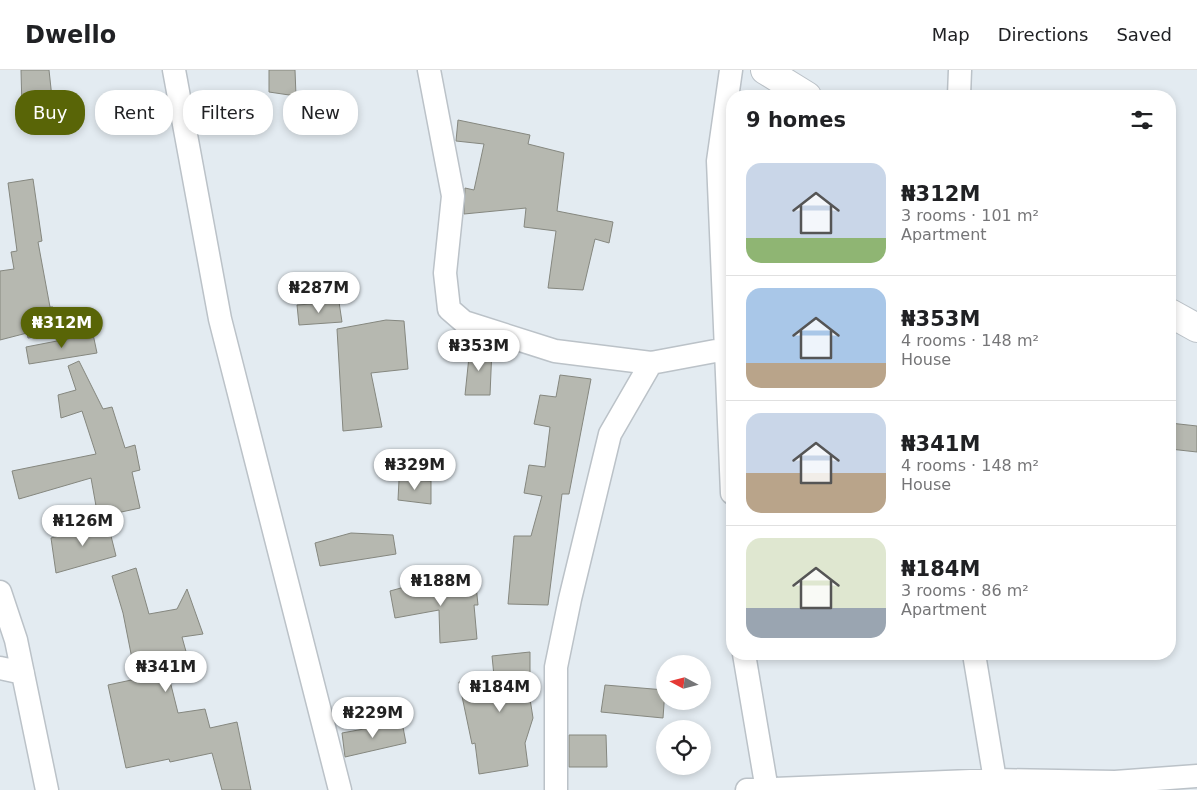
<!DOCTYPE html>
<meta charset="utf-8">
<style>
body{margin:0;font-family:"DejaVu Sans",sans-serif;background:#f6f6f6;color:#202124;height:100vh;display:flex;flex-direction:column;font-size:19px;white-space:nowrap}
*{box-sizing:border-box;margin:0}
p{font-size:16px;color:#757577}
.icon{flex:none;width:28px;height:28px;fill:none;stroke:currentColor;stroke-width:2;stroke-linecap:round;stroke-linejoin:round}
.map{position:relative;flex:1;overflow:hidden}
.details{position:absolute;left:726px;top:20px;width:450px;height:570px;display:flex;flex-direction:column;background:#fff;border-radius:20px;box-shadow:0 2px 8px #0003}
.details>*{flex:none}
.top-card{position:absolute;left:15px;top:20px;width:475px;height:45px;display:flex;gap:10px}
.needle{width:32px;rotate:277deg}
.controls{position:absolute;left:656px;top:585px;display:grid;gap:10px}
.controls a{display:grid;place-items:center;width:55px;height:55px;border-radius:50%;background:#fff;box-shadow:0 2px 8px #0003;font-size:25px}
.price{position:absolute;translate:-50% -42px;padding:0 11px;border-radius:18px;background:#fff;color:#222;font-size:16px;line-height:32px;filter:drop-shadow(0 1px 2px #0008)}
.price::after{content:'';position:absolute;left:50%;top:30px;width:15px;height:11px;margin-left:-8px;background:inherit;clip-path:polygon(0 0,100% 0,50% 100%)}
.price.on{background:#596507;color:#fff}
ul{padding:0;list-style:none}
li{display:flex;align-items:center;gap:15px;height:125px;padding:0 20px}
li+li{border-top:1px solid #e0e0e0}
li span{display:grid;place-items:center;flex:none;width:140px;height:100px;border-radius:15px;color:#555}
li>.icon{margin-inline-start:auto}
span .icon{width:60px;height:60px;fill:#fffc;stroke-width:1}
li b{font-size:21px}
h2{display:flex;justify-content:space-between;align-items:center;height:60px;padding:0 20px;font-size:21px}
.pill{padding:0 18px;border-radius:20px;background:#fff;box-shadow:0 2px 8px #0003;font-size:18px;line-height:45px}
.pill.on{background:#596507;color:#fff}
header{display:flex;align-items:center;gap:30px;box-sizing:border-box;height:70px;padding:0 25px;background:#fff;border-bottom:1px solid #e0e0e0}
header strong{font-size:24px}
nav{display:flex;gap:28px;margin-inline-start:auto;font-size:18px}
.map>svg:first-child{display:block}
.building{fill:#b6b8b0;stroke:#85877f}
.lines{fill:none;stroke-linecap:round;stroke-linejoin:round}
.minor-casing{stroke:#bbc2c8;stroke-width:25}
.primary-casing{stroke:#bbc2c8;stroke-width:30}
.minor{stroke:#fff;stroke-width:22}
.primary{stroke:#fff;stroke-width:28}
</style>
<header>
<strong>Dwello</strong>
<nav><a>Map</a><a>Directions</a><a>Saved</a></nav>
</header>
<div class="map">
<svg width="1197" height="720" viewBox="0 0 1197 720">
<rect width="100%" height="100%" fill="#e3ebf1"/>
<!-- building -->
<path class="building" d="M 21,0 L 49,0 L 53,37 L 22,40 Z
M 269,0 L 295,0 L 296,26 L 269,22 Z
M 458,50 L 530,65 L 528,74 L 564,83 L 557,141 L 613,152 L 609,173 L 595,169 L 583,220 L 548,218 L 556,161 L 524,157 L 526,138 L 464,144 L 465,118 L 474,120 L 484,74 L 456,71 Z
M 33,109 L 42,171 L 38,172 L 50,237 L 53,237 L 55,265 L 28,268 L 27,263 L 0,270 L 0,201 L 14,199 L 11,182 L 17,181 L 8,113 Z
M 339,232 L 342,252 L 299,255 L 297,235 Z
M 386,250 L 404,251 L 408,299 L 371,303 L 382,357 L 343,361 L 337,259 Z
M 93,264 L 97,283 L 29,294 L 26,277 Z
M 470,277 L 492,278 L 490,325 L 465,325 Z
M 79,291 L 103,339 L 112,337 L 125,378 L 135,375 L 140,400 L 132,402 L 140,438 L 98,447 L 91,408 L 19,429 L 12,401 L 96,384 L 82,341 L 61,348 L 58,325 L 76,320 L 68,296 Z
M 560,305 L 591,309 L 569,424 L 562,424 L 548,535 L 508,534 L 514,466 L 531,466 L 542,426 L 524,423 L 529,395 L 545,397 L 550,357 L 534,354 L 540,325 L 556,327 Z
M 1170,353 L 1197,356 L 1197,382 L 1170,379 Z
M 399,410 L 431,411 L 431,434 L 398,430 Z
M 107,450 L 116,486 L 56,503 L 51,468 L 80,460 L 80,456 Z
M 351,463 L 393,465 L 396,484 L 320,496 L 315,473 Z
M 136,498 L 149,544 L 177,539 L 187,519 L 203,564 L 182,567 L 190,596 L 167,599 L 178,643 L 205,639 L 210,658 L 237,652 L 251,720 L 222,720 L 212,683 L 170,692 L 169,689 L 126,698 L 108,615 L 136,609 L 123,543 L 112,506 Z
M 419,513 L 476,515 L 478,535 L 474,535 L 477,569 L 440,573 L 439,540 L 395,548 L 390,521 Z
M 530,582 L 530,629 L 533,648 L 525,673 L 528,696 L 479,704 L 475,673 L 472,674 L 459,612 L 494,606 L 492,586 Z
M 605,615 L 665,620 L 663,648 L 601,642 Z
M 402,652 L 406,673 L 345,687 L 342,663 Z
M 569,665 L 606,665 L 607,697 L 569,697 Z"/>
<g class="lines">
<defs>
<path id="minor" d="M 174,0 L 220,249 L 340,720
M 429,0 L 453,126 L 445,203 L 449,239 L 464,252 L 555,281 L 651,293 L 726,279
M 731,0 L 718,91 L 732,423
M 959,26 L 960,0
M 0,522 L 16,570 L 47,720
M 744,584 L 767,720
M 974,584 L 995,710
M 0,598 L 23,603
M 556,720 L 556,597 L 570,529 L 610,364 L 651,293
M 747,720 L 995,710 L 1115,712 L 1197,706"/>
<path id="primary" d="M 765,0 L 807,26
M 1170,243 L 1197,258"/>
</defs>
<!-- minor casing -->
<use href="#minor" class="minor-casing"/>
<!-- primary casing -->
<use href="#primary" class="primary-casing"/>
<!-- minor -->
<use href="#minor" class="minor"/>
<!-- primary -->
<use href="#primary" class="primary"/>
</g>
</svg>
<div class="controls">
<a><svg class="needle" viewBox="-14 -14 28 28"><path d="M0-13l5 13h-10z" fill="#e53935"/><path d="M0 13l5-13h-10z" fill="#757577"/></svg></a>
<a><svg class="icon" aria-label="locate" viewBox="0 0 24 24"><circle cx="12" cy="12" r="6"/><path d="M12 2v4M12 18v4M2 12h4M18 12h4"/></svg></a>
</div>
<b class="price" style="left:319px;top:244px">₦287M</b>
<b class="price on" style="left:62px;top:279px">₦312M</b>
<b class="price" style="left:479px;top:302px">₦353M</b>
<b class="price" style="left:415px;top:421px">₦329M</b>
<b class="price" style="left:83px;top:477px">₦126M</b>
<b class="price" style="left:441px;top:537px">₦188M</b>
<b class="price" style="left:166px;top:623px">₦341M</b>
<b class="price" style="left:500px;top:643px">₦184M</b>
<b class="price" style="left:373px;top:669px">₦229M</b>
<div class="top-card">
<a class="pill on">Buy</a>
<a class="pill">Rent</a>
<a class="pill">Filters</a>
<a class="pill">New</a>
</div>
<section class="details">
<h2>9 homes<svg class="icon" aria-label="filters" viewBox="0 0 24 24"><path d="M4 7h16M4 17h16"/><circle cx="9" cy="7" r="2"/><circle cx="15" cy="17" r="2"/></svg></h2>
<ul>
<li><span style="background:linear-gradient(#c9d6e8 75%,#8fb573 0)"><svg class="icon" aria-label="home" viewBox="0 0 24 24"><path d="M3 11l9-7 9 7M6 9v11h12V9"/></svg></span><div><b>₦312M</b><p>3 rooms · 101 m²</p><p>Apartment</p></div></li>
<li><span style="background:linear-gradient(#a9c7e8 75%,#b9a48a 0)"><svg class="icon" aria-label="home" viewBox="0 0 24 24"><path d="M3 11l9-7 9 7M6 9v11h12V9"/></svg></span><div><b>₦353M</b><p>4 rooms · 148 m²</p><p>House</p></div></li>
<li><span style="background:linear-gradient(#c9d6e8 60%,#b9a48a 0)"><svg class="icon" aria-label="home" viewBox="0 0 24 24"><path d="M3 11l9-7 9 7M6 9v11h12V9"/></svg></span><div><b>₦341M</b><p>4 rooms · 148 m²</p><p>House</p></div></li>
<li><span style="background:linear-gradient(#dfe7d0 70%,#9aa5b1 0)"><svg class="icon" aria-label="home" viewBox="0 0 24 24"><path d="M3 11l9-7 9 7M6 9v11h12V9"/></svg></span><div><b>₦184M</b><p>3 rooms · 86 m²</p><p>Apartment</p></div></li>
</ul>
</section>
</div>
